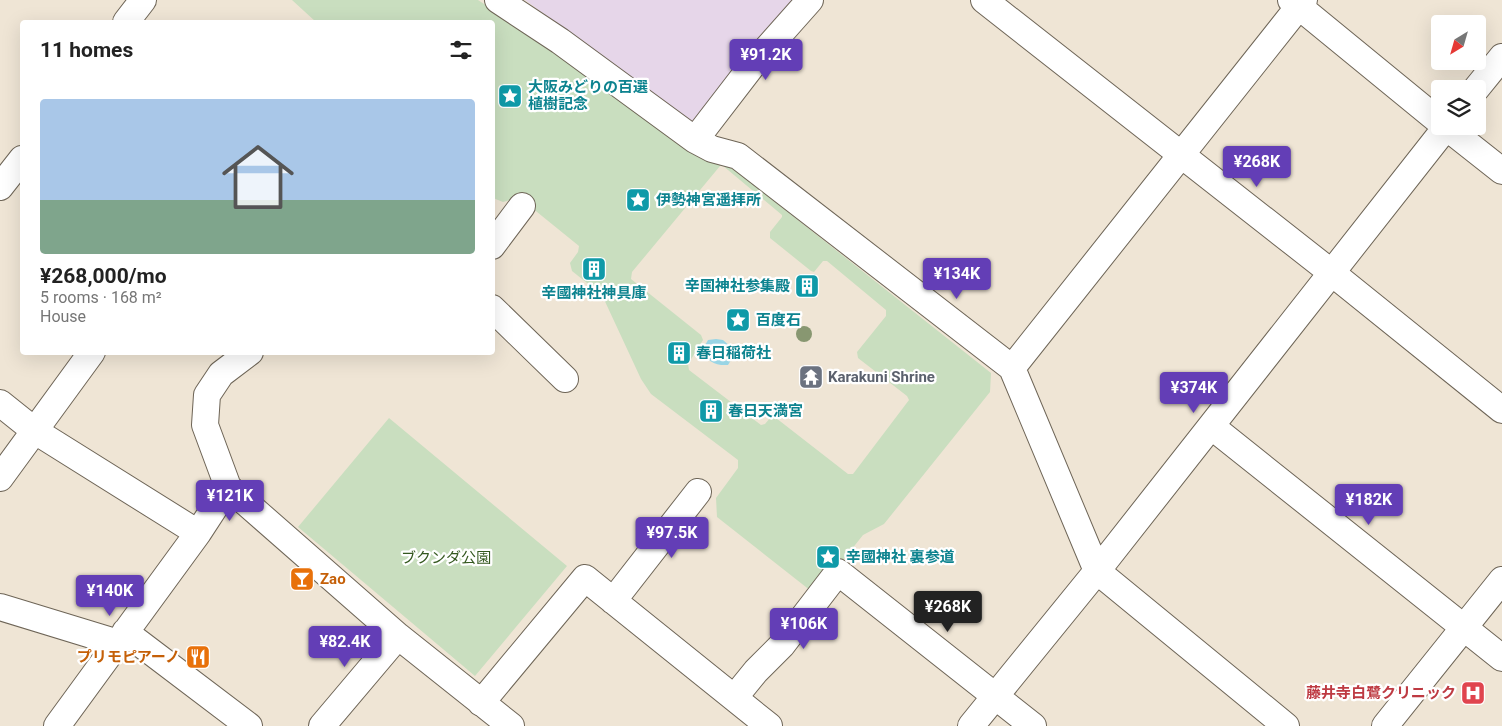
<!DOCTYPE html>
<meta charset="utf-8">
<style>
body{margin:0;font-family:Roboto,"Noto Sans JP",sans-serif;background:#f6f6f6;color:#222;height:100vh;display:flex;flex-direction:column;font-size:19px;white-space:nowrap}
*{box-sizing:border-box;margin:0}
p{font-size:16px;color:#767676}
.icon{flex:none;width:28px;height:28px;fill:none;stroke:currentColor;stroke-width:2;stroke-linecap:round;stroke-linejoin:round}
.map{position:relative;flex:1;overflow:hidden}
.drawer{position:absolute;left:20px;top:20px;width:475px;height:335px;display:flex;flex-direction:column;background:#fff;border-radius:5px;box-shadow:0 5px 20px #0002}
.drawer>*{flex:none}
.needle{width:32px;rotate:217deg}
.tools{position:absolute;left:1431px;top:15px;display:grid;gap:10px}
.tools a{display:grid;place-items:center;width:55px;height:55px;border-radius:5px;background:#fff;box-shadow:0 5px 20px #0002;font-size:25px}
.price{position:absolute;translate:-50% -42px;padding:0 11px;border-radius:5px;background:#633eb6;color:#fff;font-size:16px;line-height:32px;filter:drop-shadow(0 1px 2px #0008)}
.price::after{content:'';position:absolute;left:50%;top:30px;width:15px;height:11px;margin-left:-8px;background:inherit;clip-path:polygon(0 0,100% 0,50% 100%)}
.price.active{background:#222;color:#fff}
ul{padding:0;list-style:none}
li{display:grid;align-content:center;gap:10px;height:265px;padding:0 20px}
li span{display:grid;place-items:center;height:155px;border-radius:5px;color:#555}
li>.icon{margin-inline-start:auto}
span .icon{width:90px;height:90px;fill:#fffc;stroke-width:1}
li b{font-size:21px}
h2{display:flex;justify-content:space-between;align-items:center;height:60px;padding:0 20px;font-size:21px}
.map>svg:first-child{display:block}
.education{fill:#e6d6e9}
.green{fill:#c9debf;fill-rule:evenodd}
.water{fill:#99d5e5}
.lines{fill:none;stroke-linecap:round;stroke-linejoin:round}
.minor-casing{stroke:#6e6557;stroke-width:28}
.minor{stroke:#fff;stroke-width:26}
.tree{fill:#889771}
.labels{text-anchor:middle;stroke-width:4.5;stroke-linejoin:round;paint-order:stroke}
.culture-label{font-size:15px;font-weight:bold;fill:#0d838f;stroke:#fff;text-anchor:start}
.worship-label{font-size:15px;font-weight:bold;fill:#5b616d;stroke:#fff;text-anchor:start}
.park-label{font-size:15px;fill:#34581f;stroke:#fff}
.food-label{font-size:15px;font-weight:bold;fill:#c56008;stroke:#fff;text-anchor:start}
.health-label{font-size:15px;font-weight:bold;fill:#be3a42;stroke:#fff;text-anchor:end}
</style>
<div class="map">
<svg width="1502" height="726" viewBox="0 0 1502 726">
<rect width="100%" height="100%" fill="#efe5d5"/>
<!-- education -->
<path class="education" d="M 525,0 L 803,0 L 697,127 Z"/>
<!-- green -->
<path class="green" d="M 292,0 L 478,0 L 726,163 L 991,373 L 990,392 L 884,524 L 863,535 L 821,588 L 811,591 L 717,517 L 716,498 L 738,468 L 738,460 L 651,394 L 641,379 L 602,295 L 572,271 L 570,263 L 578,252 L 579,246 L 521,199 L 517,198 L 503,202 L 493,198 L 492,22 L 316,22 ZM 722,165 L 782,215 L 782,217 L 770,232 L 770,238 L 811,271 L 814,272 L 823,261 L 827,261 L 886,310 L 886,316 L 857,352 L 858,358 L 907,396 L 909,400 L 853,474 L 848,474 L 776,418 L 770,418 L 765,424 L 761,425 L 689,370 L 688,364 L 703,340 L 701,335 L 631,279 L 632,272 L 720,166 Z
M 389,418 L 567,566 L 475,676 L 298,527 Z"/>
<!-- water -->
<path class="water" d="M 716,339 L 723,340 L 732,348 L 731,360 L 728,365 C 716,366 705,361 703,349 L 708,340 Z"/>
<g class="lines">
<defs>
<path id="minor" d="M 498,0 L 560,41 L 695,140 L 712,149 L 738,156 L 1012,368 L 1097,571 L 1286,726
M 984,0 L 1332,273 L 1502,410
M 1291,0 L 1440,122
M 126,22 L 143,0
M 1476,89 L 1502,57
M 1445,126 L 1502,171
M 695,140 L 755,62 L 810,0
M 0,187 L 22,159
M 492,246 L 522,206
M 492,308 L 565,379
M 250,352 L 221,374 L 207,395 L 205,425 L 228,487 L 398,636 L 511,726
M 1012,368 L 1304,0
M 0,403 L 35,431 L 198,533
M 1211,426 L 1502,658
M 0,478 L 92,352
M 613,601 L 698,492
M 0,607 L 118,643
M 125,632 L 249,726
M 734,698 L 756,671 L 782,645 L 838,572 L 1033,726
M 481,703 L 585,578 L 769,726
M 57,726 L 198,533 L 228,487
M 322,726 L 398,636
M 971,726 L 1097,571 L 1447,126
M 1385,726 L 1502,580"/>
</defs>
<!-- minor casing -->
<use href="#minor" class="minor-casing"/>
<!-- minor -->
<use href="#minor" class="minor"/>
</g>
<!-- trees -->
<circle class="tree" cx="804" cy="334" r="8"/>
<!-- icons -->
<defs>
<symbol id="sight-square" viewBox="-11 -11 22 22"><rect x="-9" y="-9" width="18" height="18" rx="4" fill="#0f9aa8" stroke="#fff"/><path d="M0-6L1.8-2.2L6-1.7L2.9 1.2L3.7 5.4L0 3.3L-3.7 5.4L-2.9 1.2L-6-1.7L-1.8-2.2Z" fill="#fff"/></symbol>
<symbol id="building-square" viewBox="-11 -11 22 22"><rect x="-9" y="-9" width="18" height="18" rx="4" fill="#0f9aa8" stroke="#fff"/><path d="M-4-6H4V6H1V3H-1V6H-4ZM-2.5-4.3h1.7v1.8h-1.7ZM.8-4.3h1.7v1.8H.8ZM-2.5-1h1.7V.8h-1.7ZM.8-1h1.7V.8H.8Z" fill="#fff"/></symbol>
<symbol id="temple-square" viewBox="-11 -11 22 22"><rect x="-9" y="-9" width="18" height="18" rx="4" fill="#6b7280" stroke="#fff"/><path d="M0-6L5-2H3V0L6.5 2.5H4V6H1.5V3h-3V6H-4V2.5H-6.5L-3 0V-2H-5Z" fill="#fff"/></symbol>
<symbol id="bar-square" viewBox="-11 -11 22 22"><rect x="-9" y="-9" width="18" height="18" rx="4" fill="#e8710a" stroke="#fff"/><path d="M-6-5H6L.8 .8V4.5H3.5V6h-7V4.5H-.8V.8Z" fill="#fff"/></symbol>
<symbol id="restaurant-square" viewBox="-11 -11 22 22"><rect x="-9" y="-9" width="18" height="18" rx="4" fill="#e8710a" stroke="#fff"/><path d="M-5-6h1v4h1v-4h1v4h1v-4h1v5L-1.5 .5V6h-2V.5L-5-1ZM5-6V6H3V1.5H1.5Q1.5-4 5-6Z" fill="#fff"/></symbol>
<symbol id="hospital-square" viewBox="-11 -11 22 22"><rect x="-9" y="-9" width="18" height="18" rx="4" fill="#e0444e" stroke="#fff"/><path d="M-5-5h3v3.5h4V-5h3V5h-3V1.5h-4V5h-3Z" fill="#fff"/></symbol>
</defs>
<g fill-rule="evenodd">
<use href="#sight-square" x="496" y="82" width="28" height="28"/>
<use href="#sight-square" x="624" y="186" width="28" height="28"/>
<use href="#building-square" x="580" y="255" width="28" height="28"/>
<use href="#building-square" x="793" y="272" width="28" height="28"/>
<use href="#sight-square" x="724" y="306" width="28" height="28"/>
<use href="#building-square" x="665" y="339" width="28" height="28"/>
<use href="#temple-square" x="797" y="363" width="28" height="28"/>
<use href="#building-square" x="697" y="397" width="28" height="28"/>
<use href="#sight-square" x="814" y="543" width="28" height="28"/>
<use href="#bar-square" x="288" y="565" width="28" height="28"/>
<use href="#restaurant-square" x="184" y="643" width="28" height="28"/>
<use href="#hospital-square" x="1459" y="679" width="28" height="28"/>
</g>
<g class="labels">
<!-- culture labels -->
<g class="culture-label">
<text x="528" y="92">大阪みどりの百選<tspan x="528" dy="17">植樹記念</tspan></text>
<text x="656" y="205">伊勢神宮遥拝所</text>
<text x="790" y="291" text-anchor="end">辛国神社参集殿</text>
<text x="594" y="298" text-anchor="middle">辛國神社神具庫</text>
<text x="756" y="325">百度石</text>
<text x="696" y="358">春日稲荷社</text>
<text x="728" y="416">春日天満宮</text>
<text x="846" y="562">辛國神社 裏参道</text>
</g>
<!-- worship labels -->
<g class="worship-label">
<text x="828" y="382">Karakuni Shrine</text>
</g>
<!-- park labels -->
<g class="park-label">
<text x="446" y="563">ブクンダ公園</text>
</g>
<!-- food labels -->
<g class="food-label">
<text x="320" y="584">Zao</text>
<text x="180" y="662" text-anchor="end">プリモピアーノ</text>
</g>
<!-- health labels -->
<g class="health-label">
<text x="1456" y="698">藤井寺白鷺クリニック</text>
</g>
</g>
</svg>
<div class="tools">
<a><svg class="needle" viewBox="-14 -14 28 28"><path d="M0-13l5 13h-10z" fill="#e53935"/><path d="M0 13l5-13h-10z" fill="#767676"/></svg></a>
<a><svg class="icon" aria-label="layers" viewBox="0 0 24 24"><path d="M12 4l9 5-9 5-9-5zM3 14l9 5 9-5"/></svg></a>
</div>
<b class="price" style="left:766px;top:81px">¥91.2K</b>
<b class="price" style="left:1257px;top:188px">¥268K</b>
<b class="price" style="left:957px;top:300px">¥134K</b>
<b class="price" style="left:1194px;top:414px">¥374K</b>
<b class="price" style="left:230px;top:522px">¥121K</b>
<b class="price" style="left:1369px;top:526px">¥182K</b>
<b class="price" style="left:672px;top:559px">¥97.5K</b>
<b class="price" style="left:110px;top:617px">¥140K</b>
<b class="price active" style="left:948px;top:633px">¥268K</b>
<b class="price" style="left:804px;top:650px">¥106K</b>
<b class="price" style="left:345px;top:668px">¥82.4K</b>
<section class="drawer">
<h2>11 homes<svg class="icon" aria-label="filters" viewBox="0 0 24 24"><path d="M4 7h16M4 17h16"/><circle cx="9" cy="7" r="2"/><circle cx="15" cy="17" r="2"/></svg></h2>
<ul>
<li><span style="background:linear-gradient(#a9c7e8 65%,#7fa58c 0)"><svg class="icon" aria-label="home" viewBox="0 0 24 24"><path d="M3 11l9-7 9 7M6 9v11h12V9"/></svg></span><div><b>¥268,000/mo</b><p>5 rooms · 168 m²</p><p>House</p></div></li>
</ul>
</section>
</div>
